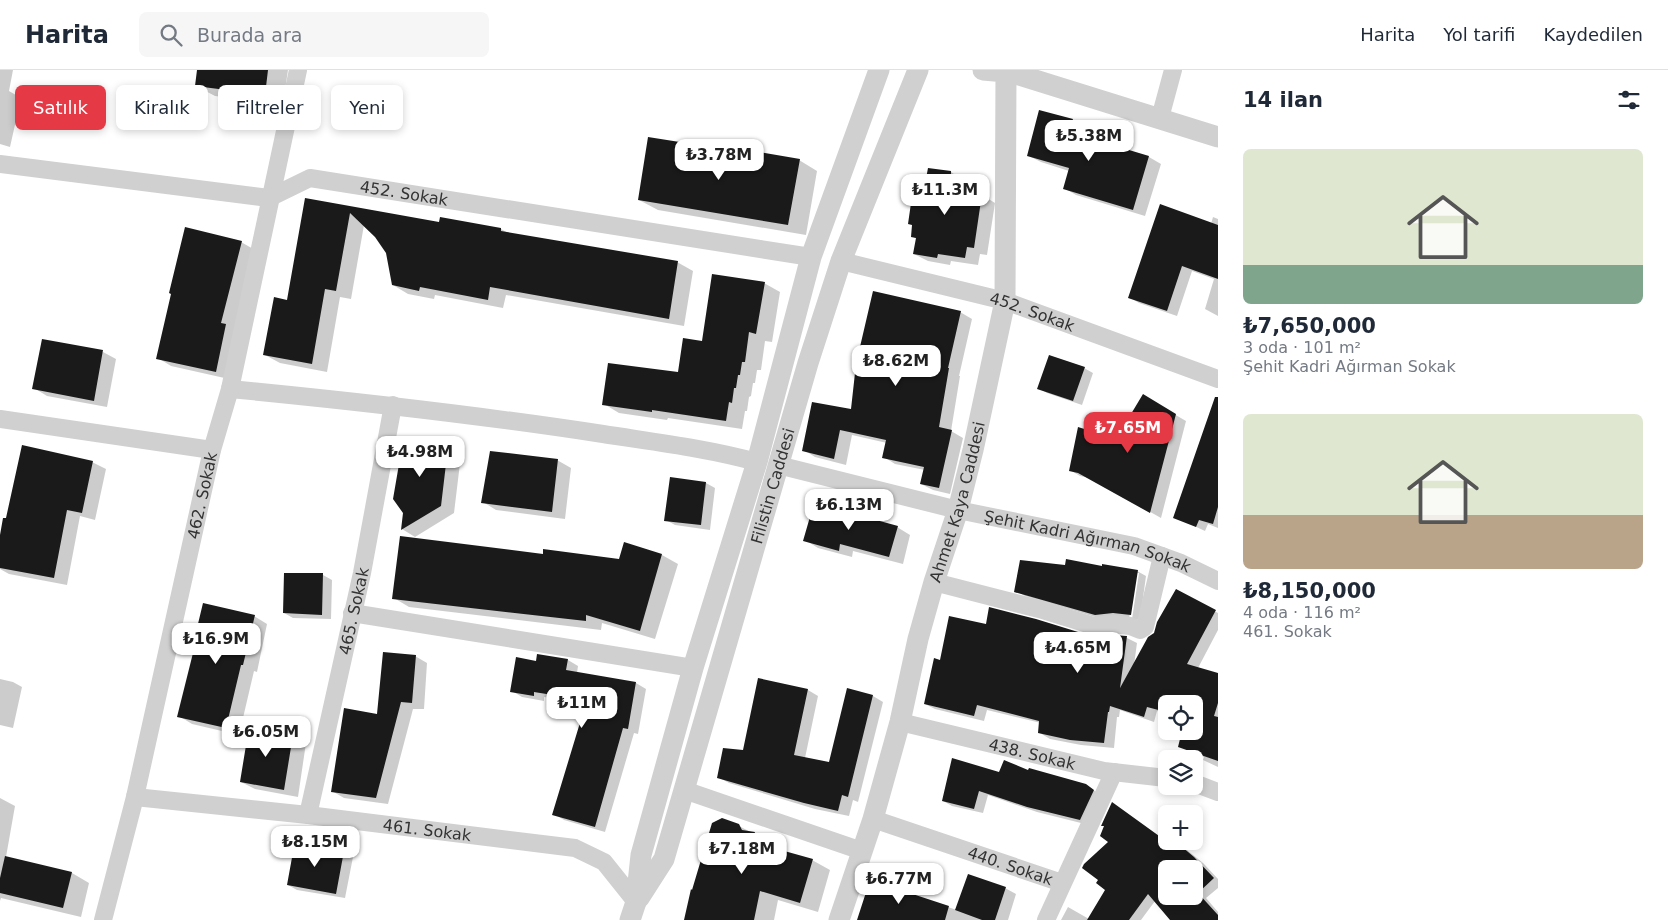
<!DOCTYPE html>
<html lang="tr">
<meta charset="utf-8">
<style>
body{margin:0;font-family:"DejaVu Sans",sans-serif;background:#f6f6f7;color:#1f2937;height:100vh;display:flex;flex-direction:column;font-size:19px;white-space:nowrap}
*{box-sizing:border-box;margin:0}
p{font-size:16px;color:#747a83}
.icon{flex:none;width:28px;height:28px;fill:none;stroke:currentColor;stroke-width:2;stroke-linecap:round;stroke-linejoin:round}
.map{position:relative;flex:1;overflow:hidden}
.details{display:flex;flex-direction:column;background:#fff;width:450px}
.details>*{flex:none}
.hud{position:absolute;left:15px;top:15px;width:475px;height:45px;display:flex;gap:10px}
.buttons{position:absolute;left:1158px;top:625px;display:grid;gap:10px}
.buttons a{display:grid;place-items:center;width:45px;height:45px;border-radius:8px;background:#fff;box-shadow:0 2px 8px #0003;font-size:25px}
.price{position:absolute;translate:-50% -42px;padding:0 11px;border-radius:10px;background:#fff;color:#222;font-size:16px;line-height:32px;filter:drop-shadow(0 1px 2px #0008)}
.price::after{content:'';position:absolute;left:50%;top:30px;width:15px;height:11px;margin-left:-8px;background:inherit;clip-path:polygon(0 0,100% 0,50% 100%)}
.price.selected{background:#e63946;color:#fff}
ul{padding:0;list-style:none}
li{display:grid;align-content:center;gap:10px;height:265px;padding:0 25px}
li span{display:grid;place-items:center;height:155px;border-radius:8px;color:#555}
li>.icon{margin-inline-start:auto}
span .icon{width:90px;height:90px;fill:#fffc;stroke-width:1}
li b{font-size:21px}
h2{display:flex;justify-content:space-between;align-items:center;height:60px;padding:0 25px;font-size:21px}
.tag{padding:0 18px;border-radius:8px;background:#fff;box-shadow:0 2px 8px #0003;font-size:18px;line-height:45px}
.tag.selected{background:#e63946;color:#fff}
header{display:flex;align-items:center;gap:30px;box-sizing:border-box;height:70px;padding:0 25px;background:#fff;border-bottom:1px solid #e0e1e3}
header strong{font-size:24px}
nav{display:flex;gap:28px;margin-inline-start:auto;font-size:18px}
.search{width:350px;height:45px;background:#f6f6f7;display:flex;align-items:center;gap:12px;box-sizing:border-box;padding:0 18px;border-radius:8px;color:#747a83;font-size:19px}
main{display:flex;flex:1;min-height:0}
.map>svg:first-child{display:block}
.shadow{fill:#0003;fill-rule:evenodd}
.building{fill:#1a1a1a;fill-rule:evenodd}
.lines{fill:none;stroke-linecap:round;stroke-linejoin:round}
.minor{stroke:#d0d0d0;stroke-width:18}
.tertiary{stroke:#d0d0d0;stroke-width:21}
.labels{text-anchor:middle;stroke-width:5;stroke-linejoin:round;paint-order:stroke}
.street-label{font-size:16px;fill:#333;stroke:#fff}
</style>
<header>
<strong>Harita</strong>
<div class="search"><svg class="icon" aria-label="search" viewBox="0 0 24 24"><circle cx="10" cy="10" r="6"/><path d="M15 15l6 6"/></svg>Burada ara</div>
<nav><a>Harita</a><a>Yol tarifi</a><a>Kaydedilen</a></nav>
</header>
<main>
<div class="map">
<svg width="1218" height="850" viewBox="0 0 1218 850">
<rect width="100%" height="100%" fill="#fff"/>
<!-- shadow -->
<path class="shadow" d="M 0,0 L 13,0 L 9,21 L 21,28 L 10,77 L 0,74 Z
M 198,0 L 288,0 L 283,34 L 215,26 L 196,16 Z
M 1072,50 L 1084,57 L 1082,67 L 1149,87 L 1161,94 L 1145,146 L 1076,125 L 1064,118 L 1069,101 L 1041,92 L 1029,86 Z
M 704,77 L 722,87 L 722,90 L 741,94 L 799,90 L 817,101 L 806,165 L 658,140 L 639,130 Z
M 929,99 L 951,102 L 968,114 L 975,115 L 988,122 L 987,128 L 995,133 L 987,185 L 980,184 L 978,195 L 951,191 L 950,195 L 928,191 L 914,184 L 917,169 L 912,166 L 918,135 L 926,115 Z
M 306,130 L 440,153 L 501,159 L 508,163 L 677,192 L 693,201 L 684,256 L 506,225 L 503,238 L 435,225 L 434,229 L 408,224 L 393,215 L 387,183 L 376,166 L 364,155 L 351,229 L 340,227 L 327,302 L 280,293 L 265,285 L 288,231 Z
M 1213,147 L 1218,149 L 1218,246 L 1205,239 L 1214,209 L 1192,201 L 1177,246 L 1139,233 L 1129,227 L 1211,154 Z
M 241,172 L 255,180 L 229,309 L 171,296 L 158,288 Z
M 764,213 L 780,222 L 772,272 L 765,271 L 761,300 L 757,300 L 755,313 L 753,313 L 751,326 L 749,327 L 747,341 L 745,341 L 742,359 L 668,348 L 667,350 L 619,343 L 604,334 L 679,304 L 703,272 Z
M 960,242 L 972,249 L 959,306 L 960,306 L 951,361 L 963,368 L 950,424 L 933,420 L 921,414 L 925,400 L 895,394 L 884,387 L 887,373 L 852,365 L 846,395 L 815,387 L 804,380 L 852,341 Z
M 103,282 L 116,289 L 107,337 L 47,326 L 34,318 Z
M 1084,298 L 1093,303 L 1082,335 L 1047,323 L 1039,318 Z
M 1143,326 L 1186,351 L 1161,448 L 1090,408 L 1080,406 L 1070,400 L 1116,371 Z
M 1217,327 L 1218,327 L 1218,458 L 1208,454 L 1205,461 L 1175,447 Z
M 441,371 L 455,379 L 461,385 L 454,443 L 415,467 L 402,459 Z
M 557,390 L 571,398 L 565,449 L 496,440 L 483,432 Z
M 92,392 L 106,399 L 95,450 L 80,446 L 67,515 L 9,504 L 0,499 L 0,471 Z
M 671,409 L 706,413 L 715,418 L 710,460 L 675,455 L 666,450 Z
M 897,457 L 910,465 L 903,494 L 853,481 L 852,487 L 818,478 L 805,470 Z
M 625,474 L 662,485 L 678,494 L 655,569 L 602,553 L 601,560 L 409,537 L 394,528 L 544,485 L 620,490 Z
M 1137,501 L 1146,506 L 1140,550 L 1132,549 L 1139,503 L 1136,503 L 1129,549 L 1105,550 L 1025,526 L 1016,521 Z
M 285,504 L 323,505 L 332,510 L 331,549 L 293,548 L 284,543 Z
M 1176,521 L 1218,543 L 1218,560 L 1198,598 L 1218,605 L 1218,697 L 1203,690 L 1204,687 L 1180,676 L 1194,661 L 1194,634 L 1166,634 L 1166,644 L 1157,641 L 1154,652 L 1120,640 L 1119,647 L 1117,647 L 1114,678 L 1081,675 L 1050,669 L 1040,663 L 1041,653 L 987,640 L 984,651 L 935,639 L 925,634 L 940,591 L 987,555 L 1091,567 L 1112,566 L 1127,568 L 1137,573 L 1134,595 L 1155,564 Z
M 254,546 L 267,554 L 257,602 L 254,601 L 239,665 L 192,654 L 179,646 Z
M 415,586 L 427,593 L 424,639 L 413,639 L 388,734 L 344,728 L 332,721 Z
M 568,590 L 578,596 L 577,603 L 636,613 L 646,619 L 638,664 L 634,663 L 605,762 L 564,750 L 554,744 L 580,656 L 584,634 L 544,627 L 544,631 L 522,627 L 512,621 L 537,592 Z
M 0,609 L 13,612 L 22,617 L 13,658 L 0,655 Z
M 759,610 L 808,620 L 818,626 L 805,688 L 830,694 L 848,620 L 873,626 L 883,632 L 858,732 L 853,730 L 849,746 L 815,739 L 729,713 L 718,707 L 744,681 Z
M 250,658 L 293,666 L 306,673 L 298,727 L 255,719 L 241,712 Z
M 1029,702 L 1086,715 L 1102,726 L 1089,755 L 1037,742 L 988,725 L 983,743 L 952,736 L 943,731 Z
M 0,728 L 15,736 L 6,787 L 72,803 L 89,813 L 81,847 L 1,828 L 0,831 Z
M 1121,739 L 1166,771 L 1173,771 L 1182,776 L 1203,793 L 1218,809 L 1218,818 L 1206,828 L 1218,842 L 1218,850 L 1171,850 L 1155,831 L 1141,850 L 1061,850 L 1068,837 L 1089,849 L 1107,820 L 1110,772 ZM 1166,799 L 1194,799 L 1194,826 L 1166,826 Z
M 739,756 L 772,773 L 770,778 L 812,790 L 830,800 L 818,842 L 778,830 L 774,850 L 685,850 Z
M 296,773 L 344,782 L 353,787 L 345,828 L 297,820 L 288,815 Z
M 871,812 L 957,840 L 1005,818 L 1016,824 L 1008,850 L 858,850 Z"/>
<!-- building -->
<path class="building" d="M 197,0 L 268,0 L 265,25 L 195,16 Z
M 1039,40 L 1073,49 L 1069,62 L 1149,86 L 1133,140 L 1063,119 L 1069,98 L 1027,86 Z
M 648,67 L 705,76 L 703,85 L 740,92 L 742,79 L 800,89 L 788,155 L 638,130 Z
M 928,98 L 951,101 L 951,106 L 959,107 L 959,111 L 975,113 L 974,123 L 982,124 L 974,178 L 967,177 L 965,188 L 938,184 L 937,188 L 913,184 L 916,168 L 911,167 L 912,155 L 908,154 L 911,133 L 917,134 L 920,113 L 925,114 Z
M 305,128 L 439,152 L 440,147 L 501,158 L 501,161 L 678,191 L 669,249 L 490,217 L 488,230 L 420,217 L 419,221 L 392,215 L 386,183 L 375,167 L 350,143 L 336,221 L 325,219 L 312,294 L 263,285 L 274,227 L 287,230 Z
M 1160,134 L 1218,155 L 1218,209 L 1182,196 L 1167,241 L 1128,228 Z
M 185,157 L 242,171 L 221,253 L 226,254 L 216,302 L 156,289 L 171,224 L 169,223 Z
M 712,204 L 765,212 L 756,264 L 749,262 L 745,292 L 742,292 L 740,305 L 738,305 L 736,318 L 734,318 L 732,333 L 729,332 L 726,351 L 652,340 L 652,342 L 602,335 L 608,293 L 678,302 L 683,268 L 702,271 Z
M 873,221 L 961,241 L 948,298 L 949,298 L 939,357 L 952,360 L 939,418 L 920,414 L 924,397 L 882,388 L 886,370 L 840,360 L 834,389 L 802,381 L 812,332 L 851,339 L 856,294 Z
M 42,269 L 103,280 L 94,331 L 32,319 Z
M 1049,285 L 1085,297 L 1073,331 L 1037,319 Z
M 1143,324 L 1176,344 L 1150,443 L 1078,403 L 1069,401 L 1078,357 L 1116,369 Z
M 1215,327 L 1218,327 L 1218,437 L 1213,454 L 1199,450 L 1196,457 L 1173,448 Z
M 410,367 L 442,370 L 448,377 L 441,436 L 401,460 L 403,443 L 393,429 L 403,371 Z
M 22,375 L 93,391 L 82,443 L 67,440 L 54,508 L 0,498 L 0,465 L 3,448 L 6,448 Z
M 490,381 L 558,389 L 552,442 L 481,433 Z
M 670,407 L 706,412 L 701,455 L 664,451 Z
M 814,433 L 898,456 L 889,487 L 840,474 L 839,481 L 803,471 Z
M 400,466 L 543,484 L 543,479 L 619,489 L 624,472 L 662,484 L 640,561 L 586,545 L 586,551 L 392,529 Z
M 1066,489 L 1102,496 L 1102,494 L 1138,500 L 1131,545 L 1113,543 L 1095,545 L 1014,522 L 1020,490 L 1065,495 Z
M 284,503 L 323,503 L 322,545 L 283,543 Z
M 1176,519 L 1216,540 L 1187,594 L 1218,603 L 1218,633 L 1214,646 L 1218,647 L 1218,691 L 1178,677 L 1182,661 L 1194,661 L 1194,634 L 1166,634 L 1166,642 L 1147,637 L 1144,647 L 1110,636 L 1109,642 L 1108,642 L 1104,673 L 1070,670 L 1038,663 L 1039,651 L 977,635 L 974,646 L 924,634 L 934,588 L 940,590 L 949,546 L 986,554 L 989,537 L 1036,549 L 1091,566 L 1112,565 L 1127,566 L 1120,618 L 1148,567 L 1154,563 L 1157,552 Z
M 203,533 L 255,545 L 243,595 L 241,595 L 226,658 L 177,647 L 193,583 L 191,583 Z
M 383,582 L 416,585 L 412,633 L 401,632 L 376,728 L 331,722 L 344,638 L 377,644 Z
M 537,584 L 568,589 L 566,600 L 636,612 L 628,659 L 623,658 L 595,757 L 552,745 L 579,656 L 584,630 L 534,622 L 534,626 L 510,622 L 516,587 L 536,591 Z
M 758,608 L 808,619 L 794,685 L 829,692 L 847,618 L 873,625 L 848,727 L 842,725 L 838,741 L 804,733 L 717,708 L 723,678 L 743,680 Z
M 249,657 L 293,665 L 284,720 L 240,712 Z
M 952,688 L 999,702 L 1004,690 L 1028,700 L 1029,698 L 1086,714 L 1094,720 L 1080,750 L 1027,737 L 979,721 L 974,739 L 942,731 Z
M 1112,732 L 1166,771 L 1175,771 L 1194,787 L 1214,808 L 1198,823 L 1218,845 L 1218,850 L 1170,850 L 1148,824 L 1129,850 L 1087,850 L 1105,820 L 1096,813 L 1098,810 L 1082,798 L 1084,794 L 1108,772 L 1100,766 L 1104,756 L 1101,756 ZM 1166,799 L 1194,799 L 1194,826 L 1166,826 Z
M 722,748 L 739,754 L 742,760 L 755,762 L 752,772 L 813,789 L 800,833 L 760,821 L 754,850 L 684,850 L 691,819 L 692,820 L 712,753 Z
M 295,771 L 344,781 L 336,824 L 287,815 Z
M 5,786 L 72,802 L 63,838 L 0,823 L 0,808 Z
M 968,804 L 1006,817 L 995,850 L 982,850 L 955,840 Z
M 870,810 L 949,836 L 945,850 L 857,850 Z"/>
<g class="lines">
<!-- minor -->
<g class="minor">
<path d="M 1160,48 L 1173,0"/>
<path id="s1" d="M 0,94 L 269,128 L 310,108 L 811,187"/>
<path id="s2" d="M 841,191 L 1005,231 L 1218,309"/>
<path d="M 230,319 C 354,331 479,345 603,364 C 654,372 706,378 757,392"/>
<path d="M 0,349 L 212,380"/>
<path id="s3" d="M 778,395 L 958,440 L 1134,476 L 1181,493 L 1218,511"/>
<path d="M 934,512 L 1039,539 L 1094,556 L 1112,554 L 1130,556 L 1140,560 L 1145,557 L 1162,486"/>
<path d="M 352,543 L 693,598"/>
<path id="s4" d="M 900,652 L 1104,701 L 1166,708"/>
<path d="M 1194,713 L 1218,722"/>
<path d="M 684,720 L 862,781"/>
<path id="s5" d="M 135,727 L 308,745 L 575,778 L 604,792 L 636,832"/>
<path id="s6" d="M 308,745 L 362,503 L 393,335"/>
<path id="s7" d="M 873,749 L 1062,813"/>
<path id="s8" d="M 103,850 L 135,727 L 212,380 L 230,319 L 298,0"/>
<path d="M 1046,850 L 1114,702"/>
</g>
<!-- tertiary -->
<g class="tertiary">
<path d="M 1003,0 L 1218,67"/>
<path id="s9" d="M 639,828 L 664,789 L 808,293 L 841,191 L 918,0"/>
<path d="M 630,850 L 636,832 L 641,785 L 693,598 L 757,392 L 811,187 L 879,0"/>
<path id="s10" d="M 839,850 L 873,749 L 900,652 L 918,569 L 934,512 L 958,440 L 973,380 L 1005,231 L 1006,2 L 983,0"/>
</g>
</g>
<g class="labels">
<!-- street labels -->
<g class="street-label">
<text dy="6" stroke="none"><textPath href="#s1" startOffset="412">452. Sokak</textPath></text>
<text dy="6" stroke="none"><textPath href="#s2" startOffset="198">452. Sokak</textPath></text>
<text dy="6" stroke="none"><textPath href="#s9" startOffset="435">Filistin Caddesi</textPath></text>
<text dy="6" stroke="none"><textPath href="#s8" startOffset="436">462. Sokak</textPath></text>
<text dy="6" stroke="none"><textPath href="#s10" startOffset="435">Ahmet Kaya Caddesi</textPath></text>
<text dy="6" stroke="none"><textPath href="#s3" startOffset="319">Şehit Kadri Ağırman Sokak</textPath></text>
<text dy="6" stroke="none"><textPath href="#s6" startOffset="209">465. Sokak</textPath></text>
<text dy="6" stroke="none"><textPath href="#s4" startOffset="136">438. Sokak</textPath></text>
<text dy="6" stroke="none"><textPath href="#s5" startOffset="294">461. Sokak</textPath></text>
<text dy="6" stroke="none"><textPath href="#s7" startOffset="145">440. Sokak</textPath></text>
</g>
</g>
</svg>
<div class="buttons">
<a><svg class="icon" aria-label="locate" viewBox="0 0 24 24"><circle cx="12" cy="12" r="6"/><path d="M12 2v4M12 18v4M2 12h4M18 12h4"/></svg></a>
<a><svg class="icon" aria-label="layers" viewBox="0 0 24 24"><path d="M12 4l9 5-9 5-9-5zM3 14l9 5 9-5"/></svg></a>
<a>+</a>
<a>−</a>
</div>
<b class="price" style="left:1089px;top:92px">₺5.38M</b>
<b class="price" style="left:719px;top:111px">₺3.78M</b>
<b class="price" style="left:945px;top:146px">₺11.3M</b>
<b class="price" style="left:896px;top:317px">₺8.62M</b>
<b class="price selected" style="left:1128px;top:384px">₺7.65M</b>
<b class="price" style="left:420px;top:408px">₺4.98M</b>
<b class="price" style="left:849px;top:461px">₺6.13M</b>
<b class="price" style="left:216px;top:595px">₺16.9M</b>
<b class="price" style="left:1078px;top:604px">₺4.65M</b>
<b class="price" style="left:582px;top:659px">₺11M</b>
<b class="price" style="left:266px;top:688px">₺6.05M</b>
<b class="price" style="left:315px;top:798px">₺8.15M</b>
<b class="price" style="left:742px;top:805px">₺7.18M</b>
<b class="price" style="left:899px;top:835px">₺6.77M</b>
<div class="hud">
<a class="tag selected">Satılık</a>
<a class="tag">Kiralık</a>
<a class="tag">Filtreler</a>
<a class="tag">Yeni</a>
</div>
</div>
<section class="details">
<h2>14 ilan<svg class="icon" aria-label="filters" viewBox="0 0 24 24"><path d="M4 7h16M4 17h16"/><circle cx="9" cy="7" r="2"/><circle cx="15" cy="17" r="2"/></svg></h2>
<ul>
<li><span style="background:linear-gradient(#dfe7d0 75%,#7fa58c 0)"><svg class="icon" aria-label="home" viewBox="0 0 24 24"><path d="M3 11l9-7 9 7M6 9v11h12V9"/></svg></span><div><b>₺7,650,000</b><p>3 oda · 101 m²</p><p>Şehit Kadri Ağırman Sokak</p></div></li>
<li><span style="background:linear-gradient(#dfe7d0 65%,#b9a48a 0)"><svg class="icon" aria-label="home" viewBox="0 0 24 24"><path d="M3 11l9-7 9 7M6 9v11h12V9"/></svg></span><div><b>₺8,150,000</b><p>4 oda · 116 m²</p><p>461. Sokak</p></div></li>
</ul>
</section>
</main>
